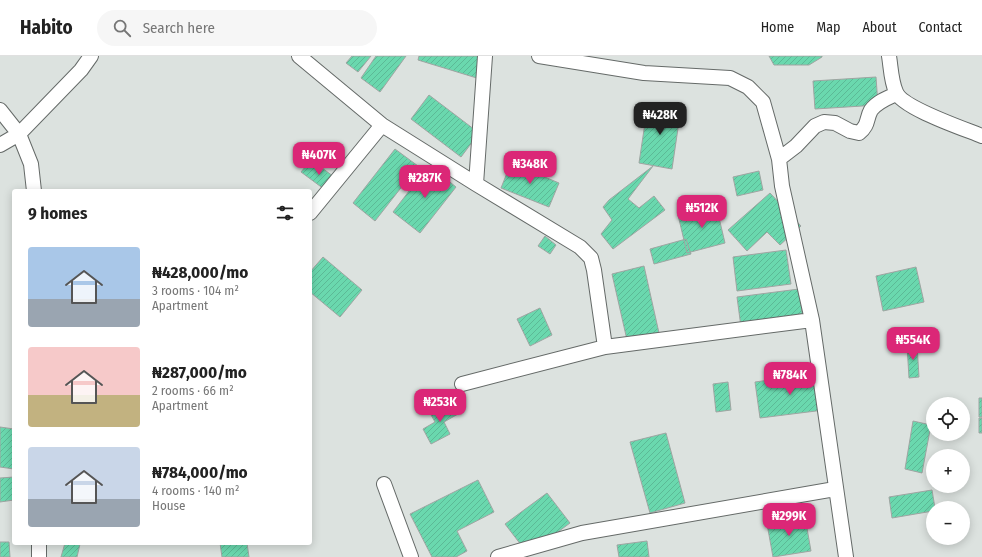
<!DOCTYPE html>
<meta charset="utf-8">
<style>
body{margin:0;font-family:"Fira Sans Condensed",sans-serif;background:#f6f6f6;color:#222;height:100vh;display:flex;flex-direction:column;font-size:15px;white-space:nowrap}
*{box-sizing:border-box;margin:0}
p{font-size:13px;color:#767676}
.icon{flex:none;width:22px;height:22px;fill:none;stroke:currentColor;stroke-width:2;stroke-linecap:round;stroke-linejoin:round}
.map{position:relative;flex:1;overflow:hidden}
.side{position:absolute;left:12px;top:133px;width:300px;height:356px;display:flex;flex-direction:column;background:#fff;border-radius:4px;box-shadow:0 2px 10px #0003}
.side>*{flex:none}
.buttons{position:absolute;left:926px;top:341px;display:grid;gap:8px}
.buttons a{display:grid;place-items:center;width:44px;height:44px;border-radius:50%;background:#fff;box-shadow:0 2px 10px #0003;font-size:20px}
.price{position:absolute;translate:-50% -34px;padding:0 9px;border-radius:8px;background:#db2777;color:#fff;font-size:13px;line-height:26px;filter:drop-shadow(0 1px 2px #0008)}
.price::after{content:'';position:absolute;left:50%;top:24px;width:12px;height:9px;margin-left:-6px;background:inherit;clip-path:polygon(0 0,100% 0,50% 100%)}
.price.selected{background:#222;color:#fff}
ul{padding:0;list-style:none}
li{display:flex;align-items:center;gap:12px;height:100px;padding:0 16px}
li span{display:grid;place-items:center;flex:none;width:112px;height:80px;border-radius:4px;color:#555}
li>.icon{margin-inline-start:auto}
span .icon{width:48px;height:48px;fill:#fffc;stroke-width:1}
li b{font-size:17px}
h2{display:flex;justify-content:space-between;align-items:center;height:48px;padding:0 16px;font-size:17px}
header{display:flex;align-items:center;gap:24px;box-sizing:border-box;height:56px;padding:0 20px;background:#fff;border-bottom:1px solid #e0e0e0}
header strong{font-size:19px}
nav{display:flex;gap:22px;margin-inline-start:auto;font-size:14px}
.search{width:280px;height:36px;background:#f6f6f6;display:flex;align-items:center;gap:10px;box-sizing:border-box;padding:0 14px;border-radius:22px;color:#767676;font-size:15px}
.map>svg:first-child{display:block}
.building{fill:url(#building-hatch);stroke:#9fa5a2}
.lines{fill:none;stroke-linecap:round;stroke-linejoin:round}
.street-casing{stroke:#656a68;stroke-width:16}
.street{stroke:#fff;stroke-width:14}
</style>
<header>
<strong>Habito</strong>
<div class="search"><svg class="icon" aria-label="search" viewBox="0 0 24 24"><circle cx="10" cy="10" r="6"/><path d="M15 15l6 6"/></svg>Search here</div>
<nav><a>Home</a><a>Map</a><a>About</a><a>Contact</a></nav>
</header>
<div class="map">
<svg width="982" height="501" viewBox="0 0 982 501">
<defs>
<pattern id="building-hatch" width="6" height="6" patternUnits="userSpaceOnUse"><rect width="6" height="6" fill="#6ad8ae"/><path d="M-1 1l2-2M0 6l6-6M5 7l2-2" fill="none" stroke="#5cb996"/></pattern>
</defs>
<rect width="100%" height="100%" fill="#dce2df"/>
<!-- building -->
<path class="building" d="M 352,0 L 371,0 L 358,16 L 346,7 Z
M 376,0 L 406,0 L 380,36 L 361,22 Z
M 419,0 L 487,0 L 480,23 L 418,4 Z
M 769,0 L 822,0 L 822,1 L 809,9 L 774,9 Z
M 876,21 L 878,49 L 815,53 L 813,25 Z
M 429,39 L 479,77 L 461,101 L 411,63 Z
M 648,47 L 681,52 L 672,113 L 639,107 Z
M 395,93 L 418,110 L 375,165 L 353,147 Z
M 311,104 L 337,123 L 328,136 L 301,116 Z
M 511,107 L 559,127 L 549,151 L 501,132 Z
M 429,109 L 456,131 L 420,177 L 393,156 Z
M 653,110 L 628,143 L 639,152 L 654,140 L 665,154 L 613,193 L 601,178 L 612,164 L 603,151 L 609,144 Z
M 759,115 L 763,134 L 737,140 L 733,121 Z
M 770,137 L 801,170 L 780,189 L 767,176 L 747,195 L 728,174 Z
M 716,149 L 725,187 L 687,197 L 678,159 Z
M 545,180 L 556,189 L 550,198 L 538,190 Z
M 686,183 L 691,198 L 654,208 L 650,193 Z
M 786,194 L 791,228 L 737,235 L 733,201 Z
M 323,201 L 362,234 L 340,261 L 310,236 L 310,216 Z
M 644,210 L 659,277 L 627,284 L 612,218 Z
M 916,211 L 924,246 L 883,255 L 876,220 Z
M 799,233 L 803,263 L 741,271 L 737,241 Z
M 540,252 L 552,279 L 530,290 L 517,263 Z
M 907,289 L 917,289 L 919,321 L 909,322 Z
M 819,317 L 824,354 L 760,362 L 755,326 Z
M 728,326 L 731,354 L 716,356 L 713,328 Z
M 979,342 L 982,342 L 982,361 L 979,361 Z
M 450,345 L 458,358 L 444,366 L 450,378 L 431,388 L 423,373 L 435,366 L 430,357 Z
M 979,362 L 982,362 L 982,377 L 979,377 Z
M 913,365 L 931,369 L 922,417 L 905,413 Z
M 0,371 L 14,373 L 14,413 L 0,411 Z
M 666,377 L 685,447 L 650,457 L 630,386 Z
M 14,421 L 14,444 L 0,446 L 0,422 Z
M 478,424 L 494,456 L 457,475 L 467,495 L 456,501 L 432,501 L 410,458 Z
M 932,434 L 935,452 L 933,452 L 933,455 L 892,462 L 889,441 Z
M 547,437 L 570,467 L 528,498 L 505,468 Z
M 805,461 L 811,495 L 773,501 L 767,468 Z
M 647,485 L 649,501 L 619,501 L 617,489 Z
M 0,486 L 9,486 L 10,501 L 0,501 Z
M 65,487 L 80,488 L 77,501 L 61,501 Z
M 220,487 L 247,487 L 249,501 L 222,501 Z"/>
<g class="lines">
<defs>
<path id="street" d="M 299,0 L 382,69 L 476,128 L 580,191 L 591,202 L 594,214 L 605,291
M 539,0 L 644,17 L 730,22 L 748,31 L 763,46 L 779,103 L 782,130 L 812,264 L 846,501
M 889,0 C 891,12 891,25 896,36 C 902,52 965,73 982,80
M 0,54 L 19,78 L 31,108 L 34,135
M 0,89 L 19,78 L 81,14 L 91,0
M 779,103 L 796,90 L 815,70 L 824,66 L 835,67 L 850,75 L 859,77 C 869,69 866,63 871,54 C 877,46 887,42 896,38
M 476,128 L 485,0
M 310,157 L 382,69
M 462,328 L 605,291 L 812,264
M 384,428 L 411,501
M 39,487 L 39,501
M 498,501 L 582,477 L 835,433"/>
</defs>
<!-- street casing -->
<use href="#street" class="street-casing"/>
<!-- street -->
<use href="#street" class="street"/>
</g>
</svg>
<div class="buttons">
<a><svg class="icon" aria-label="locate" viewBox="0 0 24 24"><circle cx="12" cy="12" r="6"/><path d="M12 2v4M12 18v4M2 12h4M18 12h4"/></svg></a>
<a>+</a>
<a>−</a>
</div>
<b class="price selected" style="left:660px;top:80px">₦428K</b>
<b class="price" style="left:319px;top:120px">₦407K</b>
<b class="price" style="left:530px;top:129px">₦348K</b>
<b class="price" style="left:425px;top:143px">₦287K</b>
<b class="price" style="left:702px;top:173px">₦512K</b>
<b class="price" style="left:913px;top:305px">₦554K</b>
<b class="price" style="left:790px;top:340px">₦784K</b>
<b class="price" style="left:440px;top:367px">₦253K</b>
<b class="price" style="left:789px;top:481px">₦299K</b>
<section class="side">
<h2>9 homes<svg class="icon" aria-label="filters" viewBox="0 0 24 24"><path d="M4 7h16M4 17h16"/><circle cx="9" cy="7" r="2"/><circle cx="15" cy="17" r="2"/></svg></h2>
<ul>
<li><span style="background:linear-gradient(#a9c7e8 65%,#9aa5b1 0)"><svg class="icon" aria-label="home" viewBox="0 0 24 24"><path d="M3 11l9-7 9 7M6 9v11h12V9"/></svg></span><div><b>₦428,000/mo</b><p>3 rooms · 104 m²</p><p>Apartment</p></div></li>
<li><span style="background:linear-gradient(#f6c9c9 60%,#c2b280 0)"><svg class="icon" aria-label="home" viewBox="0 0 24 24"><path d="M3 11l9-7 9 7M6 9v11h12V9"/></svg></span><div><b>₦287,000/mo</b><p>2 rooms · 66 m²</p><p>Apartment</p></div></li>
<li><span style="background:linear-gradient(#c9d6e8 65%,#9aa5b1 0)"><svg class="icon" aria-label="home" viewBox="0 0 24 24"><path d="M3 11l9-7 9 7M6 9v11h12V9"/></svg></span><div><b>₦784,000/mo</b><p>4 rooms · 140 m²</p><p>House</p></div></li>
</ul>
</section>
</div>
